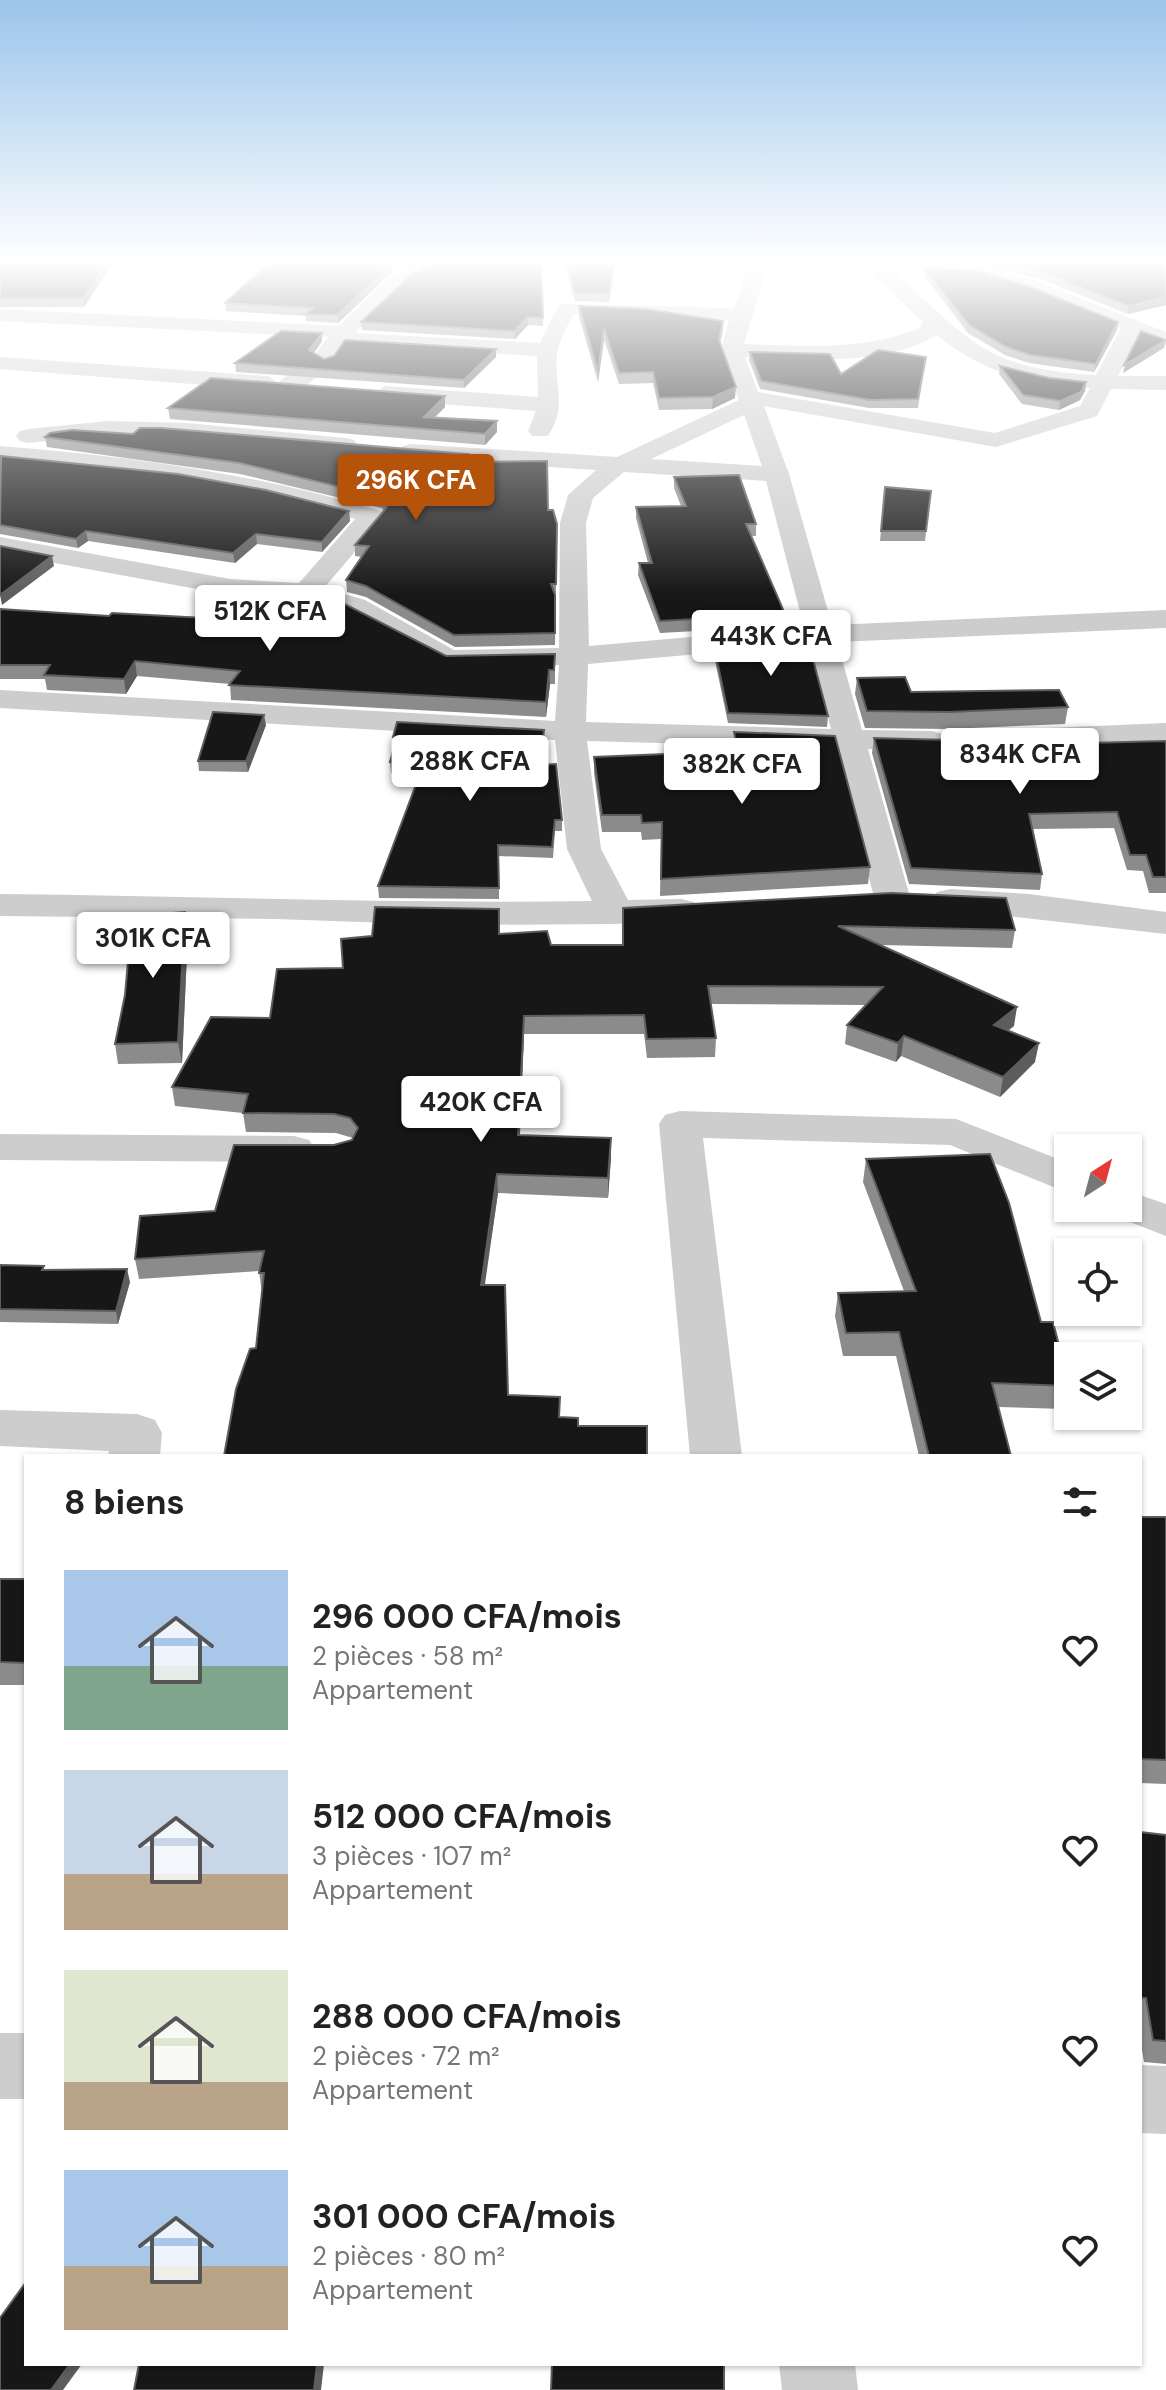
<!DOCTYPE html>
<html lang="fr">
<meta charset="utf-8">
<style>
body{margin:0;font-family:"DM Sans",sans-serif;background:#f2f2f2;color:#222;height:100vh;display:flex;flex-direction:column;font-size:30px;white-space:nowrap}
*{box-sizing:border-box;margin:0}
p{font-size:26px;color:#767676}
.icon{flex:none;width:44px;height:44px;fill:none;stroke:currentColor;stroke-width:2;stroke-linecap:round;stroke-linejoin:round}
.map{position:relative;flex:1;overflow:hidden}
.details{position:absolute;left:24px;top:1454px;width:1118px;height:912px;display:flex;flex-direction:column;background:#fff;border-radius:0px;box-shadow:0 2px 6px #0004}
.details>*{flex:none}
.needle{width:52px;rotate:36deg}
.controls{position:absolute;left:1054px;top:1134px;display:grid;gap:16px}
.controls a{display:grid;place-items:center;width:88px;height:88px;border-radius:0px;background:#fff;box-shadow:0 2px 6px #0004;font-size:40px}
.price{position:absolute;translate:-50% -68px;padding:0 18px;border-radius:8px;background:#fff;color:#222;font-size:26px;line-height:52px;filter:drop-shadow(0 2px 4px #0008)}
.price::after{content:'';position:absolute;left:50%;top:48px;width:24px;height:18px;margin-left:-12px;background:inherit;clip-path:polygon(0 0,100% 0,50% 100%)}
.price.selected{background:#b45309;color:#fff}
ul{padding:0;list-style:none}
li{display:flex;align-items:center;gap:24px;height:200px;padding:0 40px}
li span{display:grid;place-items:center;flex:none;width:224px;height:160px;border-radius:0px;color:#555}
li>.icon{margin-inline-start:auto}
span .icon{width:96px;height:96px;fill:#fffc;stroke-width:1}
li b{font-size:34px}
h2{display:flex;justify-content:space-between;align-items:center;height:96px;padding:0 40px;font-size:34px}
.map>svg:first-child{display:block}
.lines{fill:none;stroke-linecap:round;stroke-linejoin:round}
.street{fill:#cdcdcd;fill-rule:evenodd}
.wall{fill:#8b8b8b}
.shaded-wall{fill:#5d5d5d}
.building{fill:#171717;stroke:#5d5d5d;stroke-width:2}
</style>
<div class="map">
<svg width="1166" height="2390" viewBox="0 0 1166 2390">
<rect width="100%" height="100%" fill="#fff"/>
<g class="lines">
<!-- street -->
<path class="street" d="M 233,261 L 475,261 C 464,272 447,264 433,268 C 402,277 377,311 355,333 L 540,343 L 559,304 L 734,308 L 743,286 L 744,269 L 654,267 L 645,261 L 969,261 L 1042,283 L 1166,332 L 1166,345 L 1138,335 L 1118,376 L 1166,376 L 1166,390 L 1111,389 L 1097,416 L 996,447 L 764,406 L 789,474 L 832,625 L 1166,610 L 1166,628 L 837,642 L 862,730 L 932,731 L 943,734 L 948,741 L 943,748 L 932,751 L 868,749 L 910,897 L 905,905 L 892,908 L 879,905 L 874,897 L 835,748 L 587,741 L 601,849 L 628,900 L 681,899 L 694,902 L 699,910 L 694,918 L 616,924 L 445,925 L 276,919 L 0,916 L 0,894 C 197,896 395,904 592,901 L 567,849 L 555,740 L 0,708 L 0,690 L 555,721 L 559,665 L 448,668 L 438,665 L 345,612 L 305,600 L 230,595 L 0,553 L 0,537 L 230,579 L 299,583 L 355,519 C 239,484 121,470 0,460 L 0,446 C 130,456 256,474 381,511 L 385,516 L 381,521 L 324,588 L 365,600 L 454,650 L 559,648 L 560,523 L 568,495 L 596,470 L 411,458 L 403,456 L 399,451 L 403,446 L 411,444 L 617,457 L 739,400 L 721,350 L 729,320 L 573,314 C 569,325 560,338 558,349 C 551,381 570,403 548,436 L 532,436 L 528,431 L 536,411 L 385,400 L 374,393 L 385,386 L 538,397 L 537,356 L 344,345 C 331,363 307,396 281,390 L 278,385 L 281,380 L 313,357 L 328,337 L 0,321 L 0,309 L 339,326 L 388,278 L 404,269 L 240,270 L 233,268 L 231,264 ZM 763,269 L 870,272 L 923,322 L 920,328 C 864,351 804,346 744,344 C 750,319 762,295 763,269 ZM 894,273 L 975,275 L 1028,291 L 1121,328 L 1096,375 C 985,369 972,341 894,273 ZM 937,335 C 982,373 1032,385 1090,388 L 1080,406 L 995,433 L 758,392 L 745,357 C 807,359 882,367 937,335 ZM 744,415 L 762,466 L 651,459 ZM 624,472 L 766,481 L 804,627 L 589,646 L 586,523 L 593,498 ZM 809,644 L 831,729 L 586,722 L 588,664 Z
M 0,357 L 268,376 L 279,383 L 268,390 L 0,369 Z
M 108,421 L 187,423 L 346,438 L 354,440 L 358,445 L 354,450 L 346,452 C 239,441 135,429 28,443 L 20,441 L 16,436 L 20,431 L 28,429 Z
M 1166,723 L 1166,741 L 1025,747 L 1014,745 L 1009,738 L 1014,731 L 1025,729 Z
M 950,889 L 1029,894 L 1166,912 L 1166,934 L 937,908 L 932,900 L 937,892 Z
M 680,1111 L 956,1119 L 1068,1163 L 1068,1193 L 950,1145 L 703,1138 L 742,1456 L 690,1456 L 659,1124 L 665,1115 Z
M 0,1134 L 294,1136 L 309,1140 L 315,1149 L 309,1158 L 294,1162 L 0,1160 Z
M 1128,1191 L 1166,1204 L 1166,1236 L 1112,1215 L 1108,1208 L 1128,1208 Z
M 0,1410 L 137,1414 L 155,1420 L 162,1433 L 160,1456 L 108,1456 L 109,1451 L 0,1446 Z
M 0,2033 L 26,2033 L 26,2099 L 0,2099 Z
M 1140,2065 L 1166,2066 L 1166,2134 L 1140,2133 Z
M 779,2364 L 855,2364 L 858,2390 L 782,2390 Z"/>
</g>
<!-- wall -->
<path class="wall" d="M 0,261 L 114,261 L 84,307 L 0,307 Z
M 541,261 L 543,326 L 528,325 L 515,339 L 362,330 L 361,322 Z
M 563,261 L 615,261 L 609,302 L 575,301 Z
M 971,261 L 1161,261 L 1166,262 L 1166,305 L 1128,314 L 1043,280 Z
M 925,269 L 1117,330 L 1094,372 L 1029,363 L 1005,355 L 968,333 L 925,277 Z
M 392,272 L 338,323 L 306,321 L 306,316 L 226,311 L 225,303 Z
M 579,306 L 723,321 L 723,332 L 720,344 L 735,398 L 712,409 L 659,410 L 653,383 L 619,384 L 604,340 L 598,382 L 579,317 Z
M 322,341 L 314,353 L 324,359 L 496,357 L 464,388 L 236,372 L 235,363 Z
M 750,352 L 841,374 L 926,357 L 918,408 L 869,408 L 760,389 L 749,360 Z
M 1000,366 L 1049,378 L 1086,382 L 1085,391 L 1080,400 L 1059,410 L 1022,404 L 999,374 Z
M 445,396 L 445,407 L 435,417 L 497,421 L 497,432 L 485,445 L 170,419 L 168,408 Z
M 45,437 L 469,462 L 548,510 L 557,524 L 555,645 L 455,647 L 366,597 L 347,592 L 346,580 L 362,557 L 355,556 L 355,545 L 383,511 L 382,508 L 240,474 L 47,447 Z
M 0,457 L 349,511 L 350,521 L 322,552 L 257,544 L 235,563 L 88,541 L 78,548 L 0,534 Z
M 674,477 L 756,524 L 756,536 L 750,536 L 785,614 L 784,626 L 660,633 L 638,575 L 639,563 L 648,563 L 636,518 L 636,507 L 681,506 L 674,488 Z
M 885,487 L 931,491 L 925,541 L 880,541 Z
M 311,607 L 313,621 L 311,624 L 446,656 L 555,654 L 555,684 L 550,684 L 546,717 L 231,700 L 230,684 L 137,676 L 126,694 L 47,690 L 45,679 L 0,679 L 0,609 L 109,616 L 277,622 Z
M 714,646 L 828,716 L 827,727 L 728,723 L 714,656 Z
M 857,678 L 911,692 L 1068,707 L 1065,724 L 948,729 L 865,728 L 855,694 Z
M 266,725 L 248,772 L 199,771 L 198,761 Z
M 544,730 L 542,764 L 562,820 L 562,831 L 555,831 L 553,858 L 499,856 L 499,899 L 379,898 L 378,886 L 420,774 L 391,773 L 390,762 L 393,748 L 393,737 Z
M 734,732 L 870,867 L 868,884 L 660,896 L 661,839 L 642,840 L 641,832 L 602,832 L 594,773 L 594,757 L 734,751 Z
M 874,738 L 1086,743 L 1166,744 L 1166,893 L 1149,893 L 1143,871 L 1127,870 L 1114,828 L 1033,829 L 1042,874 L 1040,890 L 909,884 L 872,753 Z
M 623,908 L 1015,930 L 1012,948 L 881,945 L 1014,1026 L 1008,1030 L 1035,1062 L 1000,1097 L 901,1056 L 896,1062 L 845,1044 L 847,1025 L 865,1005 L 711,1004 L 716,1038 L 715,1057 L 647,1058 L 644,1034 L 524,1034 L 520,1135 L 611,1157 L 608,1198 L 498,1193 L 484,1285 L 508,1395 L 560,1397 L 560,1417 L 647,1456 L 256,1348 L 262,1293 L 259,1271 L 139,1279 L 135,1259 L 215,1211 L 334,1145 L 352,1140 L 353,1138 L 336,1133 L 246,1132 L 243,1113 L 175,1106 L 172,1087 L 270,1018 L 343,968 L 500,934 L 551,945 L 623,945 Z
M 188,932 L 182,1063 L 118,1064 L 115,1044 L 125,995 Z
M 866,1159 L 1041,1322 L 1068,1381 L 1068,1391 L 1064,1409 L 998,1407 L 1011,1456 L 919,1456 L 896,1356 L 843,1356 L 835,1316 L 838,1293 L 904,1291 L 863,1182 Z
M 0,1265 L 44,1270 L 130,1282 L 118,1324 L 0,1322 Z
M 1140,1517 L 1166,1517 L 1166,1784 L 1140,1783 Z
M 0,1579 L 26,1579 L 26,1685 L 0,1685 Z
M 1140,1832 L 1166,1835 L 1166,2064 L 1144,2062 L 1140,2038 Z"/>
<!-- shaded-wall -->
<path class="shaded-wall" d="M 108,261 L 114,261 L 84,307 L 83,298 Z
M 614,261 L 615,261 L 609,302 L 609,293 Z
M 392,265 L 392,272 L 338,323 L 337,315 Z
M 1166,297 L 1166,305 L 1128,314 L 1129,306 Z
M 528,317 L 528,325 L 515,339 L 514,331 Z
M 1118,322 L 1117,330 L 1094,372 L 1096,364 Z
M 604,329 L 604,340 L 598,382 L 598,371 Z
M 322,333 L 322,341 L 310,359 L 309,350 Z
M 1166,340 L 1164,348 L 1123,373 L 1125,365 Z
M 496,349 L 496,357 L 464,388 L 464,380 Z
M 1086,382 L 1085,391 L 1080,400 L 1059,410 L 1060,401 Z
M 736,387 L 735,398 L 712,409 L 713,397 Z
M 445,396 L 445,407 L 424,428 L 424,417 Z
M 497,421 L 497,432 L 485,445 L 485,434 Z
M 349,511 L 350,521 L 322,552 L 322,542 Z
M 86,531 L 88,541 L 78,548 L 76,539 Z
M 256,534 L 257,544 L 235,563 L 233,553 Z
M 52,556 L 54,566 L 2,605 L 0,595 Z
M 311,607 L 313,621 L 305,638 L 304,624 Z
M 135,661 L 137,676 L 126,694 L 124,679 Z
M 549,670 L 550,684 L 546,717 L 546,702 Z
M 264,715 L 266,725 L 248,772 L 246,761 Z
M 185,912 L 188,932 L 182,1063 L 178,1042 Z
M 1017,1007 L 1014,1026 L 991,1044 L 994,1025 Z
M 524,1016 L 524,1034 L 519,1154 L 518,1135 Z
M 904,1036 L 901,1056 L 896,1062 L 898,1043 Z
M 1039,1043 L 1035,1062 L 1000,1097 L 1003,1077 Z
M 611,1138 L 611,1157 L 608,1198 L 608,1178 Z
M 497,1174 L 498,1193 L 482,1305 L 481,1285 Z
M 127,1269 L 130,1282 L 118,1324 L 116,1311 Z
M 70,2364 L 82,2364 L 63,2390 L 51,2390 Z
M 317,2364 L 324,2364 L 321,2390 L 314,2390 Z"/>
<!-- building -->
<path class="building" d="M 0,261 L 108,261 L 83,298 L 0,298 Z
M 468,261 L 541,261 L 543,318 L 528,317 L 514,331 L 361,322 L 412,274 L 434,263 Z
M 566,261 L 614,261 L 609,293 L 575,293 Z
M 999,261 L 1161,261 L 1166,262 L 1166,297 L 1129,306 L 1044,273 Z
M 267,265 L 392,265 L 337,315 L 305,314 L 313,308 L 225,303 Z
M 925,269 L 975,270 L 1028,286 L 1118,322 L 1096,364 L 1030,355 L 1006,347 L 969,325 Z
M 579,306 L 646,309 L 723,321 L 719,340 L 736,387 L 713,397 L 659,398 L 653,372 L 619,373 L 604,329 L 598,371 Z
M 281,331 L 322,333 L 309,350 L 324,359 L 334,356 L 345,340 L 496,349 L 464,380 L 235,363 Z
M 1141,331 L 1166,340 L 1124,365 Z
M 878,350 L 926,357 L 918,399 L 870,400 L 761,381 L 750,352 L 830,354 L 841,374 Z
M 1000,366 L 1049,378 L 1086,382 L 1081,392 L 1060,401 L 1023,395 Z
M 211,378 L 445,396 L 424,417 L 497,421 L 485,434 L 168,408 Z
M 140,428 L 161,428 L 468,454 L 461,462 L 547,461 L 548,510 L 553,510 L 557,524 L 556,584 L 551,584 L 555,595 L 555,633 L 454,635 L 366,586 L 346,580 L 369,546 L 355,545 L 387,507 L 381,497 L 239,463 L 45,437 L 50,433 L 72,430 L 133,434 Z
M 1,456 L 178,474 L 266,490 L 349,511 L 322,542 L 256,534 L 233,553 L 86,531 L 76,539 L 0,525 Z
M 739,475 L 756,524 L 746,524 L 785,614 L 660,621 L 639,563 L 652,563 L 636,507 L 686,506 L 674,477 Z
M 885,487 L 931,491 L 926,531 L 881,531 Z
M 0,546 L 52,556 L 0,595 Z
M 296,598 L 311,607 L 304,624 L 315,625 L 333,598 L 446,656 L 555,654 L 554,670 L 549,670 L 546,702 L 229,685 L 240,671 L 135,661 L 124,679 L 44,675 L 50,665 L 0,665 L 0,609 L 109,616 L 112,613 L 277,622 Z
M 807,637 L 828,716 L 728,713 L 714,646 Z
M 905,677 L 911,692 L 1059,690 L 1068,707 L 950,712 L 867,711 L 857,678 Z
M 213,712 L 264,715 L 246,761 L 198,761 Z
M 397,722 L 544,730 L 540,765 L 556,764 L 562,820 L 555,820 L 552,847 L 498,845 L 499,888 L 378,886 L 424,763 L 390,762 L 397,737 L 393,737 Z
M 734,732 L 835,736 L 870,867 L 661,879 L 662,822 L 642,823 L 641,815 L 602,815 L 594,757 L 738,751 Z
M 1081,733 L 1086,743 L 1165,741 L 1166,744 L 1166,877 L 1153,877 L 1146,855 L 1130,855 L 1117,812 L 1029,814 L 1042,874 L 911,868 L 874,738 L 950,740 Z
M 891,893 L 1006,898 L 1015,930 L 838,926 L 1017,1007 L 994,1025 L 1039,1043 L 1003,1077 L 904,1036 L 898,1043 L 847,1025 L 883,987 L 708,986 L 716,1038 L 647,1039 L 644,1015 L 524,1016 L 518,1135 L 611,1138 L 608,1178 L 497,1174 L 481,1285 L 505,1285 L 508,1395 L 560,1397 L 559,1417 L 578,1418 L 578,1426 L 647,1426 L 647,1456 L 224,1456 L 236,1389 L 250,1349 L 256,1348 L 264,1273 L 259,1273 L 264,1251 L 135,1259 L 140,1216 L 215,1211 L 234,1145 L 334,1145 L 352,1140 L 358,1128 L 350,1118 L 334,1114 L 243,1113 L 248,1094 L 172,1087 L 211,1017 L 270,1018 L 277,969 L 343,968 L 341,939 L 372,936 L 375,907 L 499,909 L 499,934 L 547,931 L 551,945 L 623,945 L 623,908 Z
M 185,912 L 178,1042 L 115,1044 L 125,995 L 132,916 Z
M 990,1154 L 1009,1203 L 1041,1322 L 1053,1322 L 1068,1381 L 1068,1386 L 992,1383 L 1011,1456 L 929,1456 L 899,1332 L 846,1333 L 838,1293 L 916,1291 L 866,1159 Z
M 0,1265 L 44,1266 L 42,1270 L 127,1269 L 116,1311 L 0,1309 Z
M 1140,1517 L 1166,1517 L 1166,1760 L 1140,1759 Z
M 0,1579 L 26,1579 L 26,1663 L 0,1662 Z
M 1140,1832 L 1166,1835 L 1166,2041 L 1153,2040 L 1146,1998 L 1140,1998 Z
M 26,2282 L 26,2364 L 70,2364 L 51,2390 L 0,2390 L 0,2318 Z
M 139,2364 L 317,2364 L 314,2390 L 134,2390 Z
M 552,2364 L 724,2364 L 724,2390 L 551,2390 Z"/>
<!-- sky -->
<linearGradient id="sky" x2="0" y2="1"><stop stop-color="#9bc5eb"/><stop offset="0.44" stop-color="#fff"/><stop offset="1" stop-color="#fff" stop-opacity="0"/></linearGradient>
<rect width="1166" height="595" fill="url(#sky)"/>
</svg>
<div class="controls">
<a><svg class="needle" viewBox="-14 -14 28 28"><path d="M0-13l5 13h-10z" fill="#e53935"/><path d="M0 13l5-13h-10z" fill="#767676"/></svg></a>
<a><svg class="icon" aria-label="locate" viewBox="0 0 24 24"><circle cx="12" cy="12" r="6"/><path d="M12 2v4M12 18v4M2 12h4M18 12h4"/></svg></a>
<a><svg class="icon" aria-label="layers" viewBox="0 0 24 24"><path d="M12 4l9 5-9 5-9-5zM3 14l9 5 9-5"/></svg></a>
</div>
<b class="price selected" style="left:416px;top:522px">296K CFA</b>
<b class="price" style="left:270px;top:653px">512K CFA</b>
<b class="price" style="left:771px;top:678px">443K CFA</b>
<b class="price" style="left:1020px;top:796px">834K CFA</b>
<b class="price" style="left:470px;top:803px">288K CFA</b>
<b class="price" style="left:742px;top:806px">382K CFA</b>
<b class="price" style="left:153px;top:980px">301K CFA</b>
<b class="price" style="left:481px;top:1144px">420K CFA</b>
<section class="details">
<h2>8 biens<svg class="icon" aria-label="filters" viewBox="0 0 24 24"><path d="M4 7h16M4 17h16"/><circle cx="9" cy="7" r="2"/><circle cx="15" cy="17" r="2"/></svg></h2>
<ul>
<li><span style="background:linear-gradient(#a9c7e8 60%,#7fa58c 0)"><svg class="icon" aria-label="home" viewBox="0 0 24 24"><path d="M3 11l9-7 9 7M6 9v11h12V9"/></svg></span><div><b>296 000 CFA/mois</b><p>2 pièces · 58 m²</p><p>Appartement</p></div><svg class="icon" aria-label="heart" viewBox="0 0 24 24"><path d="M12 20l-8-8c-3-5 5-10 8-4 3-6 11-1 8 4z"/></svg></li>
<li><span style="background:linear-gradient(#c9d6e8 65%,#b9a48a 0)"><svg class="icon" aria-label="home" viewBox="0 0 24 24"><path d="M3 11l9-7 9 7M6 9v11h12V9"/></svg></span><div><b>512 000 CFA/mois</b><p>3 pièces · 107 m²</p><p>Appartement</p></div><svg class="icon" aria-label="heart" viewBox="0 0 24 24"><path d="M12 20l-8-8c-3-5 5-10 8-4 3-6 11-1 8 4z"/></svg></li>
<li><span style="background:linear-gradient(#dfe7d0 70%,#b9a48a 0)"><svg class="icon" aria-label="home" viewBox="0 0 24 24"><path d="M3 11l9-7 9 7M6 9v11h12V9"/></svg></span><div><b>288 000 CFA/mois</b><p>2 pièces · 72 m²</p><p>Appartement</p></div><svg class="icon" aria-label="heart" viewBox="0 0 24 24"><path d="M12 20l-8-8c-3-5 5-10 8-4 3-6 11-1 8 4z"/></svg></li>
<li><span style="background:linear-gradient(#a9c7e8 60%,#b9a48a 0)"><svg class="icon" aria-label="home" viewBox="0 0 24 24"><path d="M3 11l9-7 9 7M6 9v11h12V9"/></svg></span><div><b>301 000 CFA/mois</b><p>2 pièces · 80 m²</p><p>Appartement</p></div><svg class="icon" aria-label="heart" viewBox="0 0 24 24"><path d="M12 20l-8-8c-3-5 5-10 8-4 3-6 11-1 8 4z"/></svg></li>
</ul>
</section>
</div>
